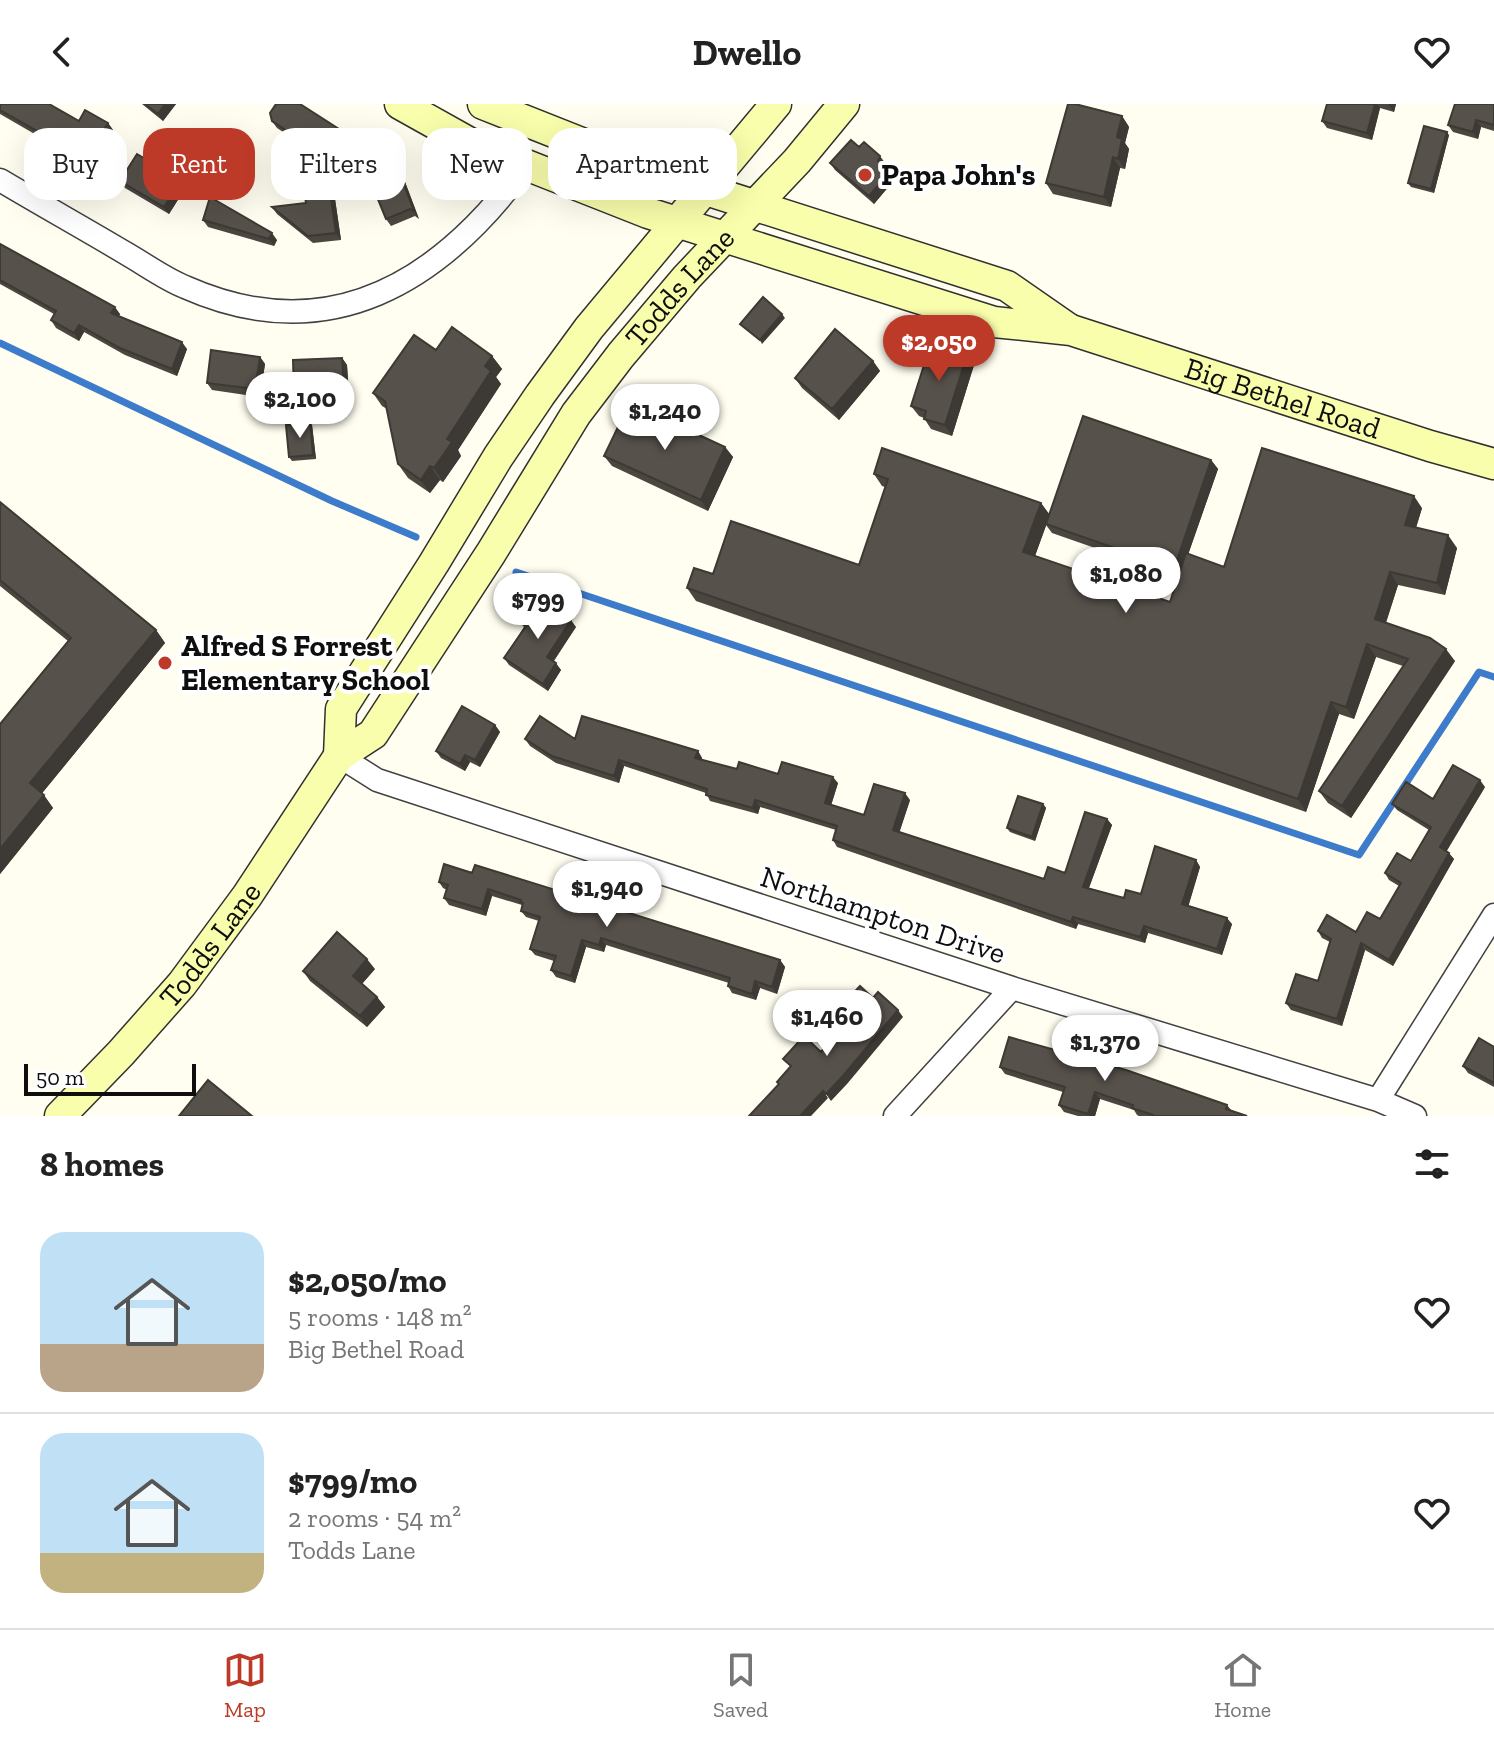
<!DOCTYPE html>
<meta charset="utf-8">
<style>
body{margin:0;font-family:"Zilla Slab",serif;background:#f6f6f6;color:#222;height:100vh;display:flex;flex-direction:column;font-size:30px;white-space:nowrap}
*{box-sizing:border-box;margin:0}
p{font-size:26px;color:#767676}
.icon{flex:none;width:44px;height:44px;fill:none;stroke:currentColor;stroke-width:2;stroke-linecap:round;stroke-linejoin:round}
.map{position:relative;height:1012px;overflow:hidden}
.drawer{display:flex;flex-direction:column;background:#fff;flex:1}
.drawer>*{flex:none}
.banner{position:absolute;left:24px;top:24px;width:800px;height:72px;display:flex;gap:16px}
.scale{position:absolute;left:24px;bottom:20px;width:172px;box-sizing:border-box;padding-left:8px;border:4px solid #0e0e0e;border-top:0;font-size:22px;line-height:28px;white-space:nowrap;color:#0e0e0e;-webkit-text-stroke:6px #fff;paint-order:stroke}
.price{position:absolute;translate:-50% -68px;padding:0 18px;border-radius:28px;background:#fff;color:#222;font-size:26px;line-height:52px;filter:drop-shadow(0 2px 4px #0008)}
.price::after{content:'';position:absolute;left:50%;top:48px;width:24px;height:18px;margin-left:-12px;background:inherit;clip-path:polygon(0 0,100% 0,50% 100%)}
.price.active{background:#bd3a28;color:#fff}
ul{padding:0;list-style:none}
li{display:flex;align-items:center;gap:24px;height:200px;padding:0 40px}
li+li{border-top:2px solid #e0e0e0}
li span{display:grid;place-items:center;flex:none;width:224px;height:160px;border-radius:24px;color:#555}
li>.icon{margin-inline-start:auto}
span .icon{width:96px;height:96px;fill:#fffc;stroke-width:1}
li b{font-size:34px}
h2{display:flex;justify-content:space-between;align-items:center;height:96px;padding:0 40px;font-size:34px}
.tag{padding:0 28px;border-radius:24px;background:#fff;box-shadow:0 8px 32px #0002;font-size:28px;line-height:72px}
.tag.active{background:#bd3a28;color:#fff}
header{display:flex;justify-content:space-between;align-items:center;height:104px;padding:0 40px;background:#fff;font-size:36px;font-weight:800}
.tab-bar{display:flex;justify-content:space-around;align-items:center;height:112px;border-top:2px solid #e0e0e0;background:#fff;font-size:22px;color:#767676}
.tab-bar a{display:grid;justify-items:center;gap:4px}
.tab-bar .active{color:#bd3a28}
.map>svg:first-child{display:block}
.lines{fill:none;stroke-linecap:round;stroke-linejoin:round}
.stream{stroke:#3d7bcb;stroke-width:7}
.minor-casing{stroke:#414141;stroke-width:25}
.secondary-casing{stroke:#303030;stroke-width:33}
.minor{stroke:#fff;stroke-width:22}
.secondary{stroke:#f9feac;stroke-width:30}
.wall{fill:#4b4640;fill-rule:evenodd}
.shaded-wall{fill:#3d3934}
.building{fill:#57514b;stroke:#3d3934;stroke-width:2}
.poi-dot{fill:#bd3a28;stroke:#fff;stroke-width:3}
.labels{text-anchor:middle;stroke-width:8;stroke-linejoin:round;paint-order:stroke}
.poi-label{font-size:30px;font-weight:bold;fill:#0e0e0e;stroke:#fff;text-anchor:start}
.street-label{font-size:30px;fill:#0e0e0e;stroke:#fff}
</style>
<header><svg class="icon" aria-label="back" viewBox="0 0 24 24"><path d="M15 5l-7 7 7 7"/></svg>Dwello<svg class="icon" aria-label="heart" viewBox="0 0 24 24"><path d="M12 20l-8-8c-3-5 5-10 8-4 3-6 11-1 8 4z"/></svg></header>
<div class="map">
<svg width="1494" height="1012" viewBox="0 0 1494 1012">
<rect width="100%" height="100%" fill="#fffef0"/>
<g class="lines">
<!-- stream -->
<path class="stream" d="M 0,239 L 332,397 L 416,433
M 516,468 L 1359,751 L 1479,568 L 1494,573"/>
<defs>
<path id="minor" d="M 0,76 C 42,101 85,125 127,150 C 146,161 165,175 185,183 C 329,247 441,178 526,61
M 339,652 L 377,676 L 1012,884 L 1378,996 L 1415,1012
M 1378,996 L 1494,811
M 895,1012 L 1012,884"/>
<g id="secondary">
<path id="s1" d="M 400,0 L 468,38 L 648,109 L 994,218 L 1071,226 L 1430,342 L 1494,360"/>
<path d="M 483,0 L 675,76 L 1007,182 L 1069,225"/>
<path d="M 339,652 L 341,605 L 434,459 L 498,353 L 540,291 L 589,224 L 776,0"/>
<path id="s2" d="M 60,1012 L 121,949 L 182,880 L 247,792 L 339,652 L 373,630 L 491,449 L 576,310 L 621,251 L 687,173 L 797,57 L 844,0"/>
</g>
</defs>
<!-- minor casing -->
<use href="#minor" class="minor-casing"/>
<!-- secondary casing -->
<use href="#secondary" class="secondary-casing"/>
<!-- minor -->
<use href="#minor" class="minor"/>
<!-- secondary -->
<use href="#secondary" class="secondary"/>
</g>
<!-- wall -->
<path class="wall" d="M 0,0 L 79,17 L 108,19 L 113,26 L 90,65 L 49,42 L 45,36 L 0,10 Z
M 142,0 L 176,0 L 163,17 Z
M 1327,0 L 1396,0 L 1394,8 L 1380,4 L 1372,36 L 1327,24 L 1322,17 Z
M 1494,0 L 1494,27 L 1481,23 L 1478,35 L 1453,28 L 1448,21 Z
M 1122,12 L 1129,23 L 1125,39 L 1129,45 L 1125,65 L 1120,64 L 1111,103 L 1053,90 L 1046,79 Z
M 272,17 L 339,25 L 344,32 L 328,57 L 277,24 Z
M 1449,31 L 1434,89 L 1411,83 L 1408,79 Z
M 859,43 L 885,59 L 884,62 L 895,75 L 874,100 L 835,66 L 830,59 Z
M 394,55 L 399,62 L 419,115 L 415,112 L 391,122 L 386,115 Z
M 120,77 L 186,83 L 169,110 L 125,84 Z
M 335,95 L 341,136 L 313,139 L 277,110 L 272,103 Z
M 203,116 L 277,136 L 274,142 L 208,123 Z
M 0,140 L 120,210 L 119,212 L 187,245 L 177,272 L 125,251 L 84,228 L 79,237 L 56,224 L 51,216 L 54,210 L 0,180 Z
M 436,246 L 492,252 L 502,265 L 496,273 L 501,280 L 458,346 L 461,352 L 443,378 L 440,376 L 430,389 L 408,374 L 398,360 L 387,305 L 382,302 L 373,289 Z
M 967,251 L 974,261 L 952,332 L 931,325 L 924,314 L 919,312 L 911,302 Z
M 260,253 L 265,260 L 260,293 L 212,286 L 207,279 Z
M 342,254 L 347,261 L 349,292 L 299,295 L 294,288 Z
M 873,257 L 880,267 L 839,316 L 802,284 L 795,274 Z
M 312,321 L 316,355 L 292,357 L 289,353 Z
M 686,328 L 725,343 L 733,353 L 708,407 L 612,362 L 604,352 Z
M 1211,356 L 1218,365 L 1188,450 L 1224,463 L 1422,404 L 1416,424 L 1457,444 L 1445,491 L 1398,481 L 1386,519 L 1455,557 L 1351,714 L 1328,699 L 1319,687 L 1403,562 L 1376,553 L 1354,615 L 1339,610 L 1306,708 L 696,497 L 687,484 L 713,470 L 859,461 L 885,383 L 882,382 L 874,370 L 1041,399 L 1049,411 ZM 1046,421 L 1052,429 L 1178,473 L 1170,498 L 1035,452 Z
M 0,398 L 156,526 L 165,539 L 42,689 L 53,704 L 0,770 L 0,620 L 68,537 L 0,482 Z
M 521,519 L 576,523 L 553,557 L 561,566 L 548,587 L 509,561 L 504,554 L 524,523 Z
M 495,621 L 500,628 L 480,663 L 470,658 L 465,667 L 441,654 L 436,647 Z
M 525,635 L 575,635 L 698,647 L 702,654 L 702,656 L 737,665 L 778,670 L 838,679 L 831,701 L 864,711 L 910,696 L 899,728 L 1044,775 L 1065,769 L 1107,715 L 1112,721 L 1089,784 L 1124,794 L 1141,790 L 1196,756 L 1200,763 L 1188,802 L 1232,820 L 1222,851 L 1148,829 L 1145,839 L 1078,820 L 1076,825 L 837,743 L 833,736 L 836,726 L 760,703 L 758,710 L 710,697 L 706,689 L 624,662 L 619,679 L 556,659 L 530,642 Z
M 1485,683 L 1446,747 L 1454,755 L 1393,862 L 1365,846 L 1342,922 L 1291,906 L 1286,899 L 1318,877 L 1330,838 L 1322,834 L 1318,827 L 1356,828 L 1380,815 L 1399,782 L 1389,776 L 1385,769 L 1411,757 L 1429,726 L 1397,706 L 1392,700 L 1433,695 Z
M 1043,700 L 1046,704 L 1035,737 L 1010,728 L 1007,724 Z
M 444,760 L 780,856 L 785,863 L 777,890 L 760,884 L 756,896 L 732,889 L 728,882 L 729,879 L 606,841 L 604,848 L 586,843 L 575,879 L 556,873 L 551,866 L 554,857 L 535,851 L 530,845 L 539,817 L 526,813 L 521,807 L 522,801 L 492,792 L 486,812 L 449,801 L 444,794 L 447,786 L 443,784 L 439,778 Z
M 375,865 L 362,880 L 377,893 L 385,903 L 367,923 L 310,877 L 303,867 Z
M 1494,943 L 1494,983 L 1468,969 L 1463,962 Z
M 1000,963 L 1227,1001 L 1232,1007 L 1247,1012 L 1139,1012 L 1137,1011 L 1134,1006 L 1100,995 L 1095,1012 L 1078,1012 L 1064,1008 L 1059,1001 L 1063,988 L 1005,970 Z"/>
<!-- shaded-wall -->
<path class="shaded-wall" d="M 165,0 L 176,0 L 163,17 L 158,10 Z
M 1375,0 L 1377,0 L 1380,4 L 1372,36 L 1367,29 Z
M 1389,0 L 1396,0 L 1394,8 L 1389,1 Z
M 1122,12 L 1129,23 L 1125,39 L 1129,45 L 1125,65 L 1118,55 L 1117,33 Z
M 1476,16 L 1481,23 L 1478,35 L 1473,28 Z
M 108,19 L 113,26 L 90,65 L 85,58 Z
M 339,25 L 344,32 L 328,57 L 323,50 Z
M 1447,28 L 1449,31 L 1434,89 L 1431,85 Z
M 880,52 L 885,59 L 883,64 L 878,57 Z
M 1113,53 L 1120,64 L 1111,103 L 1104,93 Z
M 394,55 L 399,62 L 419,115 L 414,107 Z
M 890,68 L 895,75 L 874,100 L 869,92 Z
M 181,76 L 186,83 L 169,110 L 164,103 Z
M 330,88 L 335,95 L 341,136 L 336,129 Z
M 272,129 L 277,136 L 274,142 L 269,135 Z
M 115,203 L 120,210 L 116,217 L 111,209 Z
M 782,210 L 785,214 L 762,240 L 760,236 Z
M 79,221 L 84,228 L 79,237 L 74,229 Z
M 182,238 L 187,245 L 177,272 L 172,265 Z
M 967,251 L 974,261 L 952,332 L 945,321 Z
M 492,252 L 502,265 L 496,273 L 501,280 L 458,346 L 461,352 L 443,378 L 434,364 L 447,335 L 485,262 Z
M 260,253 L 265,260 L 260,293 L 255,285 Z
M 342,254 L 347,261 L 349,292 L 344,285 Z
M 873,257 L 880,267 L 839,316 L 832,305 Z
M 310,318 L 312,321 L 316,355 L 313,351 Z
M 725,343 L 733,353 L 708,407 L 701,396 Z
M 1211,356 L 1218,365 L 1180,474 L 1174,465 Z
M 430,362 L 440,376 L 430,389 L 421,376 Z
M 1414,392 L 1422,404 L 1413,433 L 1405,421 Z
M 1041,399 L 1050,411 L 1032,460 L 1023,448 Z
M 1448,431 L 1457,444 L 1445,491 L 1437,479 Z
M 1390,468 L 1398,481 L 1383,527 L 1375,515 Z
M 571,516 L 576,523 L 552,560 L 547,553 Z
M 156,526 L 165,539 L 39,693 L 30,679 Z
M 1367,540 L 1376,553 L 1354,615 L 1346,603 Z
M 1446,545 L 1455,557 L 1351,714 L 1342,702 Z
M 556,559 L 561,566 L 548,587 L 543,580 Z
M 1331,598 L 1339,610 L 1306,708 L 1298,695 Z
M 495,621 L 500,628 L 480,663 L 475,656 Z
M 698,647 L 702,654 L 700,661 L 695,654 Z
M 465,651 L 470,658 L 465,667 L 460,660 Z
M 619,656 L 624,662 L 619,679 L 614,672 Z
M 833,673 L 838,679 L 830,705 L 825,699 Z
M 1480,676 L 1485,683 L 1445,750 L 1440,743 Z
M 905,689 L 910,696 L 898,733 L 893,726 Z
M 44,691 L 53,704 L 0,770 L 0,745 Z
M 755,696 L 760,703 L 758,710 L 753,704 Z
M 1043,700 L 1046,704 L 1035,737 L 1032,733 Z
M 1107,715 L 1112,721 L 1087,789 L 1083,783 Z
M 1449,749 L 1454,755 L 1393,862 L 1389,856 Z
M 1196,756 L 1200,763 L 1187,807 L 1182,800 Z
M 488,785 L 492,792 L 486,812 L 482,805 Z
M 1073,813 L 1078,820 L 1076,825 L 1071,818 Z
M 1227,814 L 1232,820 L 1222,851 L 1217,845 Z
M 1144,822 L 1148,829 L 1145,839 L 1140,833 Z
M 601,834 L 606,841 L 604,848 L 599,841 Z
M 582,836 L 586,843 L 575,879 L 571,872 Z
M 1361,839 L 1365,846 L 1342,922 L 1337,915 Z
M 367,855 L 375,865 L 360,882 L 353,872 Z
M 780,856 L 785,863 L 777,890 L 772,883 Z
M 755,877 L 760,884 L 756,896 L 752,890 Z
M 377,893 L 385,903 L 367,923 L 360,912 Z
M 898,906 L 903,913 L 847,980 L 831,997 L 826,990 Z
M 823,987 L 828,994 L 811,1012 L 800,1012 Z
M 1095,988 L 1100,995 L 1095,1012 L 1090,1012 L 1088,1010 Z"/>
<!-- building -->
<path class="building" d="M 0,0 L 49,0 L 79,17 L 85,6 L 108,19 L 85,58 L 44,35 L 46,32 L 0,6 Z
M 145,0 L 165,0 L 158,10 Z
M 276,0 L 300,0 L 339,25 L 323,50 L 272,17 L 270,9 Z
M 1068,0 L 1075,0 L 1122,12 L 1117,33 L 1122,35 L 1118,55 L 1113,53 L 1104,93 L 1046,79 Z
M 1327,0 L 1375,0 L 1367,29 L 1322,17 Z
M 1455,0 L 1494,0 L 1494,21 L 1476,16 L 1473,28 L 1448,21 Z
M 1424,22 L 1447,28 L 1431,85 L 1408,79 Z
M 851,36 L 859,43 L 864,38 L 880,52 L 878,57 L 890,68 L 869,92 L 830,59 Z
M 137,50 L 181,76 L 164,103 L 120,77 Z
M 394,55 L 414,107 L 410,105 L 386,115 L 366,66 Z
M 330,88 L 336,129 L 308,132 L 272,103 L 306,99 L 305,92 Z
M 210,93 L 272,129 L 269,135 L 203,116 Z
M 0,140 L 115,203 L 111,209 L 182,238 L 172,265 L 120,244 L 79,221 L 74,229 L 51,216 L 56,207 L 0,176 Z
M 763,193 L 782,210 L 760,236 L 740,220 Z
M 452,223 L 492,252 L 485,262 L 491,267 L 447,335 L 452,338 L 434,364 L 430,362 L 421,376 L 398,360 L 385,297 L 373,289 L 414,231 L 436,246 Z
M 835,225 L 873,257 L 832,305 L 795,274 Z
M 931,239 L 967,251 L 945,321 L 924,315 L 926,307 L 911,302 Z
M 211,246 L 260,253 L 255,285 L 207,279 Z
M 342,254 L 344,285 L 294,288 L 293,256 Z
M 629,300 L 686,328 L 688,326 L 725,343 L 701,396 L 604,352 Z
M 1083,312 L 1211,356 L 1174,465 L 1046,420 Z
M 310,318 L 313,351 L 289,353 L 286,321 Z
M 882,344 L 1041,399 L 1023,448 L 1170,498 L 1186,449 L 1224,463 L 1262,344 L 1414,392 L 1405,421 L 1448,431 L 1437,479 L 1390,468 L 1375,515 L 1430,534 L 1446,545 L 1342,702 L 1319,687 L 1408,555 L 1367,540 L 1346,603 L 1331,598 L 1298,695 L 687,484 L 694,464 L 713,470 L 731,417 L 859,461 L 888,375 L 874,370 Z
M 0,398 L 156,526 L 30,679 L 44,691 L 0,745 L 0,620 L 71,534 L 0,476 Z
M 538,494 L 571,516 L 547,553 L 556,559 L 543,580 L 504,554 L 526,522 L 521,519 Z
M 462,602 L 495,621 L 475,656 L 465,651 L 460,660 L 436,647 Z
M 540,612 L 575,635 L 582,612 L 698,647 L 695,654 L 737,665 L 739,658 L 778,670 L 782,658 L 833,673 L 825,699 L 864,711 L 874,680 L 905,689 L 893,726 L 1044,775 L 1048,763 L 1065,769 L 1085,708 L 1107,715 L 1083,783 L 1124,794 L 1126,786 L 1141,790 L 1155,742 L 1196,756 L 1182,800 L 1227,814 L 1217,845 L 1144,822 L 1140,833 L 1073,813 L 1071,818 L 833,736 L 837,722 L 755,696 L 753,704 L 706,691 L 707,685 L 619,656 L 614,672 L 552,652 L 525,635 Z
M 1453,661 L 1480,676 L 1440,743 L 1449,749 L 1389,856 L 1361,839 L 1337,915 L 1286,899 L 1296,870 L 1318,877 L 1331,835 L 1318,827 L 1327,811 L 1356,828 L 1367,808 L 1380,815 L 1401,779 L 1385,769 L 1397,749 L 1411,757 L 1431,723 L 1392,700 L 1406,678 L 1433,695 Z
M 1018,692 L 1043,700 L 1032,733 L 1007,724 Z
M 444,760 L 472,769 L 475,761 L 780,856 L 772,883 L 755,877 L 752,890 L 728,882 L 730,874 L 601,834 L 599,841 L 582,836 L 571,872 L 551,866 L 556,852 L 530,845 L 540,813 L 521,807 L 523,799 L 520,798 L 521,796 L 488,785 L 482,805 L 444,794 L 448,781 L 439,778 Z
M 337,828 L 367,855 L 353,872 L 377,893 L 360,912 L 303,867 Z
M 860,882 L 873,894 L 878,888 L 898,906 L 842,973 L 826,990 L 823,987 L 800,1012 L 749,1012 L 779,980 L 777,978 L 791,962 L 783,955 L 804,932 L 821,948 L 851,913 L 856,904 L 847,896 Z
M 1009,933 L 1126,966 L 1227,1001 L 1226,1005 L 1247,1012 L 1153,1012 L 1153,1011 L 1132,1004 L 1133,1001 L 1095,988 L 1088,1010 L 1059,1001 L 1065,983 L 1000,963 Z
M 1479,934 L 1494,943 L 1494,979 L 1463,962 Z
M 208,976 L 252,1012 L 179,1012 Z"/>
<!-- markers -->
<g class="poi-dot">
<circle cx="865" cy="71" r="8"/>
<circle cx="165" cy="559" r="8"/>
</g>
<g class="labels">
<!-- poi labels -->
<g class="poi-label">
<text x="881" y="81">Papa John's</text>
<text x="181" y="552">Alfred S Forrest<tspan x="181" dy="34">Elementary School</tspan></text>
</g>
<!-- street labels -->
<g class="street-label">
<text dy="10" stroke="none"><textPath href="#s2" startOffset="1040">Todds Lane</textPath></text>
<text dy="10" stroke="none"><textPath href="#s1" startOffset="934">Big Bethel Road</textPath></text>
<text transform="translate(883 811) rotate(18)" y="10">Northampton Drive</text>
<text dy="10" stroke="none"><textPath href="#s2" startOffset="228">Todds Lane</textPath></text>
</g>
</g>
</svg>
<div class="scale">50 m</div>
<b class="price active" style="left:939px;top:279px">$2,050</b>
<b class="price" style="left:300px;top:336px">$2,100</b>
<b class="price" style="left:665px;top:348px">$1,240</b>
<b class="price" style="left:1126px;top:511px">$1,080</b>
<b class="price" style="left:538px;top:537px">$799</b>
<b class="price" style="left:607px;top:825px">$1,940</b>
<b class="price" style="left:827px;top:954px">$1,460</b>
<b class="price" style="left:1105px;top:979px">$1,370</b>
<div class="banner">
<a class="tag">Buy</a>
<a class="tag active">Rent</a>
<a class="tag">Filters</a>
<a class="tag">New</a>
<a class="tag">Apartment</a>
</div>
</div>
<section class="drawer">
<h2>8 homes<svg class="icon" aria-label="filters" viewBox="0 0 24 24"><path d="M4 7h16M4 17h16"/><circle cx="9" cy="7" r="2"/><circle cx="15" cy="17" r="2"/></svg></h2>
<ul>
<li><span style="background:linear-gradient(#bfe0f5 70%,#b9a48a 0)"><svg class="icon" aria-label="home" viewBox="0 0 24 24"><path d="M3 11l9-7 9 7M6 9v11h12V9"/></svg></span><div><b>$2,050/mo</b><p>5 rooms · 148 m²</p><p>Big Bethel Road</p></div><svg class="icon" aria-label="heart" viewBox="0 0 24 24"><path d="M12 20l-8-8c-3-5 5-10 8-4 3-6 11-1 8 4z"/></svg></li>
<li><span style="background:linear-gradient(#bfe0f5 75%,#c2b280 0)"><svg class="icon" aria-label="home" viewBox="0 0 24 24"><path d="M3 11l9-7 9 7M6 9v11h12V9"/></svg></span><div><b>$799/mo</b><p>2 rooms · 54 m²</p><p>Todds Lane</p></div><svg class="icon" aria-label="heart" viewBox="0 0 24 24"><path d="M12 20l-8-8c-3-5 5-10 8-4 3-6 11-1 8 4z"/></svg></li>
</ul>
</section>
<nav class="tab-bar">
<a class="active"><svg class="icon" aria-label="map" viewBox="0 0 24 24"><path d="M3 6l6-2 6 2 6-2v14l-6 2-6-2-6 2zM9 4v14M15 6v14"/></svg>Map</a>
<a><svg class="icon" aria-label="saved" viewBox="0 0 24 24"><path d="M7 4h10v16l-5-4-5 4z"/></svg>Saved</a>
<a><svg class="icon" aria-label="home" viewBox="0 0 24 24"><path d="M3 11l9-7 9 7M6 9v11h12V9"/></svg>Home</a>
</nav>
